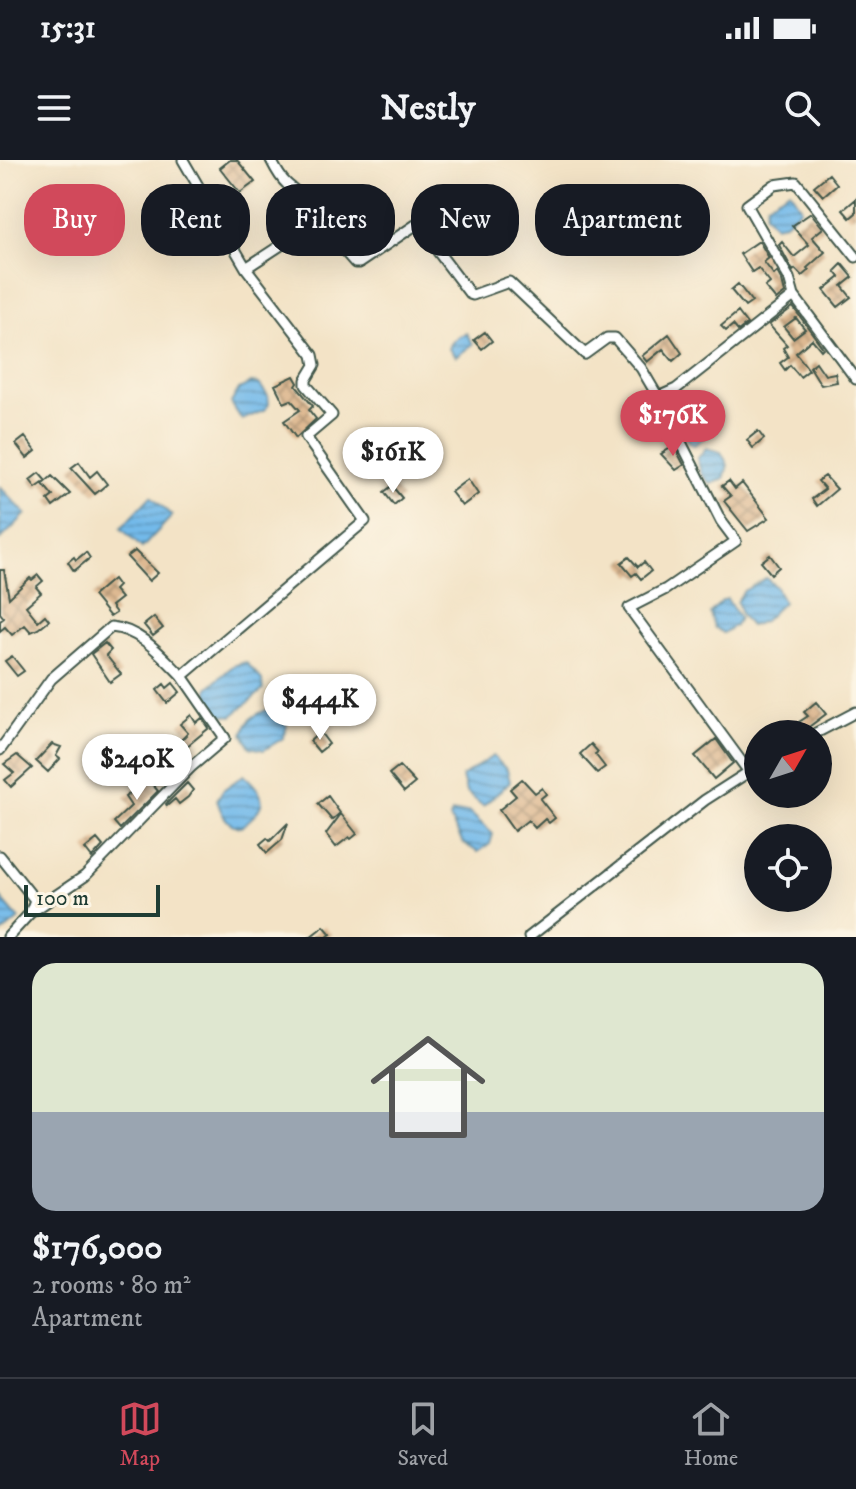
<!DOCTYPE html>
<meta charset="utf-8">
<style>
body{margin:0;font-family:"IM FELL DW Pica",serif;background:#242831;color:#f1f3f6;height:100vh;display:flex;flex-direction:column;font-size:30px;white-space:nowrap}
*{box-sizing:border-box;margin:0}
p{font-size:26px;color:#9ea1a6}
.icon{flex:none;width:44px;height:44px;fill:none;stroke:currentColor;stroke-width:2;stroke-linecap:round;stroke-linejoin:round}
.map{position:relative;height:777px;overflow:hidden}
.sheet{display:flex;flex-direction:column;background:#171b24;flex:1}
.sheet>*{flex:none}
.guide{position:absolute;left:24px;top:24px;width:808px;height:72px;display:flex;gap:16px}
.needle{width:52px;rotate:51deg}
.controls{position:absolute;left:744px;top:560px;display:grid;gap:16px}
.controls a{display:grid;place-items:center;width:88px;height:88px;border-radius:50%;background:#171b24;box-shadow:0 8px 32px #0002;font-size:40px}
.scale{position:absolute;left:24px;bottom:20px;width:136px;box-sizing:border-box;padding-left:8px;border:4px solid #1f3d34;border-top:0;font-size:22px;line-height:28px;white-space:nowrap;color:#1f3d34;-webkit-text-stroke:6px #fcf5e5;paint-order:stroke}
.price{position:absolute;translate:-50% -68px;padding:0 18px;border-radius:28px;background:#fff;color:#222;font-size:26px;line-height:52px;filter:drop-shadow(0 2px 4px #0008)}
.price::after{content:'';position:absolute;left:50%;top:48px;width:24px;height:18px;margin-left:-12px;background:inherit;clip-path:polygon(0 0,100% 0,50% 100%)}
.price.current{background:#d1495b;color:#fff}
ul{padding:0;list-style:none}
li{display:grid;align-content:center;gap:16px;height:424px;padding:0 32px}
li+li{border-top:2px solid #363941}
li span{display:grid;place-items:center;height:248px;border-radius:24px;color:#555}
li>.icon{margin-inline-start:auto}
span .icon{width:144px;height:144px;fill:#fffc;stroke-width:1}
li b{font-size:34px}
.chip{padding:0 28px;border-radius:32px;background:#171b24;box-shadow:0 8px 32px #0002;font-size:28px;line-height:72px}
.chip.current{background:#d1495b;color:#fff}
.status{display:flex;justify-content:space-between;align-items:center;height:56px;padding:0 40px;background:#171b24;direction:ltr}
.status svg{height:22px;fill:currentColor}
header{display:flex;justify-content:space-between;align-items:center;height:104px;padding:0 32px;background:#171b24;font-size:36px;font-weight:700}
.dock{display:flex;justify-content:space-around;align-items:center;height:112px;border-top:2px solid #363941;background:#171b24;font-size:22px;color:#9ea1a6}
.dock a{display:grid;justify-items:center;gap:4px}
.dock .current{color:#d1495b}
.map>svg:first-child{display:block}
.water{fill:url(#water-rules);stroke:#497c8f;stroke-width:2}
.building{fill:url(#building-cross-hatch);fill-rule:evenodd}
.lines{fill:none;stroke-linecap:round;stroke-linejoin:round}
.minor-casing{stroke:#3f564a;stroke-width:13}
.minor{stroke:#fff;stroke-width:9}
</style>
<div class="status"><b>15:31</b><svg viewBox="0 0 49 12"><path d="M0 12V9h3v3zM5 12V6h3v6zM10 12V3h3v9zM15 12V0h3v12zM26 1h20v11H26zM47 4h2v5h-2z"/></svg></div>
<header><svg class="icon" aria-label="menu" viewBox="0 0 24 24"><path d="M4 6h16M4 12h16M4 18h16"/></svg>Nestly<svg class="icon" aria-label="search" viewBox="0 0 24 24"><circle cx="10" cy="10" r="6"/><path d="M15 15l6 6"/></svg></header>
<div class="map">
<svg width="856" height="777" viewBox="0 0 856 777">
<defs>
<pattern id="water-rules" width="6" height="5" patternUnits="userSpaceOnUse" patternTransform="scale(2)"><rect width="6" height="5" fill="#73baea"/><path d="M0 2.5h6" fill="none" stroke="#5e98be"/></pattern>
<pattern id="building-cross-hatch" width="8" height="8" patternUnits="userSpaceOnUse" patternTransform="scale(2)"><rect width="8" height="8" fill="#deb992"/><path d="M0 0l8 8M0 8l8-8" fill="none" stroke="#b39878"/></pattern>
</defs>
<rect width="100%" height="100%" fill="#fcf5e5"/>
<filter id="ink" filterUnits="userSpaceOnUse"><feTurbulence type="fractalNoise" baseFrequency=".0125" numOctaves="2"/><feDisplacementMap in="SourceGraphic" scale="16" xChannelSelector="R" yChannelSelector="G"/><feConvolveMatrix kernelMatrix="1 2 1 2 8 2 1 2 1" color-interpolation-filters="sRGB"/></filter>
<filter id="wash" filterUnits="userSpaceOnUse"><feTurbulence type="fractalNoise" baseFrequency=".006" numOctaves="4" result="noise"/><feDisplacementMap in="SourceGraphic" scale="32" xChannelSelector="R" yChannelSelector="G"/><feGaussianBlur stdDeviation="1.8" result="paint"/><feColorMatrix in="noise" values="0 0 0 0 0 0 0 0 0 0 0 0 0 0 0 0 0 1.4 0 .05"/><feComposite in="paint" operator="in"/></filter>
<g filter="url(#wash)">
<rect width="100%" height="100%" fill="#f3e3c6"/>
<!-- water -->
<path class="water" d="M 790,30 L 801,48 L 785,63 L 774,65 L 765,54 L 767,44 Z
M 466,173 L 473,184 L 456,197 L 449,189 C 451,180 458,176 466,173 Z
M 251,223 L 259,224 L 268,236 L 269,244 L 265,250 L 242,260 L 231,243 L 239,229 Z
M 704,254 L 711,259 L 715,270 L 694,285 L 689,283 L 683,272 Z
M 706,288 L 721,292 L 728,305 L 724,319 L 711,324 L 702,315 L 697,299 Z
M 0,327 L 26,354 L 0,380 Z
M 151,336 L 172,356 L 142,388 L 121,368 Z
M 766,418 L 776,427 L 783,442 L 764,461 L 750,466 L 741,455 L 737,441 L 744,431 Z
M 727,439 L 739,458 L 735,465 L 723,473 L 714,467 L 710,453 L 722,441 Z
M 246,502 L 262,520 L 263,530 L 232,556 L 218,554 L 208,541 L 208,528 L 233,506 Z
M 270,549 C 279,552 284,558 287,566 L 283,578 L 264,590 L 250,587 L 243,574 C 248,558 255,554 270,549 Z
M 493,596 L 507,610 L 510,622 L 483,646 L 466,632 L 462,617 Z
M 244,615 C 269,637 267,647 241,667 C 226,665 221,653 217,640 L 223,630 Z
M 469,652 L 493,674 L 490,684 L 478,692 L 463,683 L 450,659 L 452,653 Z
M 0,737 L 19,759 L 0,775 Z"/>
<g id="blocks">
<!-- building -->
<path class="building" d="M 230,0 L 237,0 L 255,22 L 240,33 L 220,8 Z
M 829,14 L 837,24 L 823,36 L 814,26 Z
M 856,39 L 856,53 L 850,58 L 843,50 Z
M 811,53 L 823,68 L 812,77 L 825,92 L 807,108 L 809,110 L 802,116 L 795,109 L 793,111 L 779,85 L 782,82 L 794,97 L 809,85 L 792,66 Z
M 759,81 L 769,98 L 764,102 L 774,115 L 777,112 L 782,121 L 785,133 L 776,140 L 765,127 L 770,123 L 758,108 L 752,112 L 740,94 Z
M 842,104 L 853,117 L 842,126 L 851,137 L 838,147 L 824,130 L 840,117 L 835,111 Z
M 738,124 L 752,142 L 745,147 L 731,130 Z
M 793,147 L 823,188 L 821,190 L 812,179 L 796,193 L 809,210 L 800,217 L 790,205 L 785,210 L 780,203 L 788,197 L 783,188 L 787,185 L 769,165 ZM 796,158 L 805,169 L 793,178 L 784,167 Z
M 738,152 L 747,164 L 738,171 L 733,165 L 726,171 L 721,166 Z
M 485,172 L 492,181 L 482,189 L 474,180 Z
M 669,174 L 682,193 L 673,201 L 663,189 L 647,202 L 642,196 Z
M 816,202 L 825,215 L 835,213 L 837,222 L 821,225 L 810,207 Z
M 294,216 L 298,223 L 296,226 L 313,246 L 309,250 L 316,259 L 296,278 L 284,261 L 300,250 L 291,240 L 284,243 L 275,225 Z
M 758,271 L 764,279 L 753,288 L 747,280 Z
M 25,277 L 36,291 L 27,298 L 16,284 Z
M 674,286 L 684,305 L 676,310 L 661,294 Z
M 79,302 L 90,317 L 97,311 L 107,324 L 95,334 L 71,308 Z
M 39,313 L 46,321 L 36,328 L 30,320 Z
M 52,316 L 70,334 L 53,347 L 48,340 L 53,336 L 43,324 Z
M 825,316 L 837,329 L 817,346 L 812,339 L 825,329 L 818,321 Z
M 468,319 L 478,334 L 462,346 L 451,332 Z
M 729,321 L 735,329 L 742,323 L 769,358 L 748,371 L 724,341 L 731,336 L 722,326 Z
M 392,326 L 402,338 L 394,345 L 384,332 Z
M 135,391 L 158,413 L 149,421 L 127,397 Z
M 86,392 L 90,398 L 74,411 L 68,402 L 74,397 L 76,400 Z
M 770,395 L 779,407 L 771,414 L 761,402 Z
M 629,397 L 638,407 L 644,402 L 651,411 L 641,419 L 636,413 L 632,416 L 621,403 Z
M 0,410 L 4,410 L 9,438 L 30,418 L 32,420 L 38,415 L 43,421 L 36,427 L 41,433 L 26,446 L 38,461 L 45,455 L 49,460 L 38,469 L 31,472 L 25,465 L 12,475 L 5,467 L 0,471 L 0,461 L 4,458 L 0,453 Z
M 113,419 L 118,426 L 114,430 L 121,438 L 111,446 L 116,453 L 110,457 L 93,436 Z
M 154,457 L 163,468 L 153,476 L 144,465 Z
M 105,483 L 111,490 L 106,495 L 121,514 L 110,522 L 91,494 Z
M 12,496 L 24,511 L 17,516 L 5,501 Z
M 173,523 L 180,532 L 167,543 L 157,530 L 164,524 L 167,528 Z
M 816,542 L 826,554 L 802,572 L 796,564 L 808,556 L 804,552 Z
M 191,555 L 196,563 L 202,558 L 209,568 L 181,591 L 176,585 L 188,573 L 180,564 Z
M 320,572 L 329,584 L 319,592 L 310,581 Z
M 716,579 L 733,603 L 714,619 L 695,596 Z
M 52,584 L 61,587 L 56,596 L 60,599 L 48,612 L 36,601 Z
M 591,584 L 598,592 L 595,594 L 605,607 L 597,613 L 580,594 Z
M 17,595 L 32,608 L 11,627 L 5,620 L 14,613 L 4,604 Z
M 149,601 L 160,614 L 151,621 L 141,609 Z
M 399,606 L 415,623 L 404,632 L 389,614 Z
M 148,619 L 158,631 L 120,669 L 114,662 L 131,646 L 125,637 Z
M 522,619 L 535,633 L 542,628 L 546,634 L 540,639 L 555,658 L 549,663 L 545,659 L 535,668 L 528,660 L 514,671 L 499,650 L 516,636 L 510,629 Z
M 187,623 L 193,630 L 188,637 L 179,644 L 175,639 L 167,646 L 166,644 Z
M 328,636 L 340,653 L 332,660 L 318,644 Z
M 341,654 L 357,674 L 351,679 L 349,677 L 336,687 L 326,674 Z
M 288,663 L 282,680 L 267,693 L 260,684 L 267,678 L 270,681 Z
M 97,679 L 103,686 L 92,698 L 85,689 Z
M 324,766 L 331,774 L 327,777 L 310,777 Z"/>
</g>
</g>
<g filter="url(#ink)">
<use href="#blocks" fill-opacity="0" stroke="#3f564a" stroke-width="2"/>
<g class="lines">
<defs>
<path id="minor" d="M 271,0 C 275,8 280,18 287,24 C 300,35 312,43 318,61
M 246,108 L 318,61 L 355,103 L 359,103 L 417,64 L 470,134 L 473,135 L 509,122 L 585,194 L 607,178 L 615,178 L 641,208 L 658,237 L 721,361 L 736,381 L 666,429 L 629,448 L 749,612
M 794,136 L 789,118 L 747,45 L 774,25 L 796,22 L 856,97
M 658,237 L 676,229 L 794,136 L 856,219
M 814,574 L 856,552
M 0,590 L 51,519 L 111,467 C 140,469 162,496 182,516
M 0,696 L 35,740 L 30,753 L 8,777
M 30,753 L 85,716 L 191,607 L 225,578 L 182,516 L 365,361 L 306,277 L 332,255 L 306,225 L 306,220 L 315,205 L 313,195 L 246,108 L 183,0
M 529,777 L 705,640 L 758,606"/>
</defs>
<!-- minor casing -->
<use href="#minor" class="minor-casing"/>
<!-- minor -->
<use href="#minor" class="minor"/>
</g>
</g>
</svg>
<div class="controls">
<a><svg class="needle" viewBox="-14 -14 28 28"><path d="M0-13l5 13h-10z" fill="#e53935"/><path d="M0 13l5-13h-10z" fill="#9ea1a6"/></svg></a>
<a><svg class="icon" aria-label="locate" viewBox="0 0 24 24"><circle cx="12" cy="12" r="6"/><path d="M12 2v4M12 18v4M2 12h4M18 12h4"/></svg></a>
</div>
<div class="scale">100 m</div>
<b class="price current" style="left:673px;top:298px">$176K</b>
<b class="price" style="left:393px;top:335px">$161K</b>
<b class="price" style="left:320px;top:582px">$444K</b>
<b class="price" style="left:137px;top:642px">$240K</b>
<div class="guide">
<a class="chip current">Buy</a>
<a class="chip">Rent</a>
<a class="chip">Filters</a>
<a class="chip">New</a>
<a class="chip">Apartment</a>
</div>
</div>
<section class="sheet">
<ul>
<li><span style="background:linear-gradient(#dfe7d0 60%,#9aa5b1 0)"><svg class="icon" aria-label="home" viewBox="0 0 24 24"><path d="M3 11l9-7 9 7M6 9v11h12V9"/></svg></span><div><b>$176,000</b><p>2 rooms · 80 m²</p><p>Apartment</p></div></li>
</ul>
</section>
<nav class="dock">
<a class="current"><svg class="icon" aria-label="map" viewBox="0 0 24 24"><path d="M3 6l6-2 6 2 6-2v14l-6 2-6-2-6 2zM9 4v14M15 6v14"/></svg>Map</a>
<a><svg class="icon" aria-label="saved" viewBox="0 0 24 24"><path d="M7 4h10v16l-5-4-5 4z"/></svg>Saved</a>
<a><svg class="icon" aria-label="home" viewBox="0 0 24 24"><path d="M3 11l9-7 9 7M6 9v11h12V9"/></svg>Home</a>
</nav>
